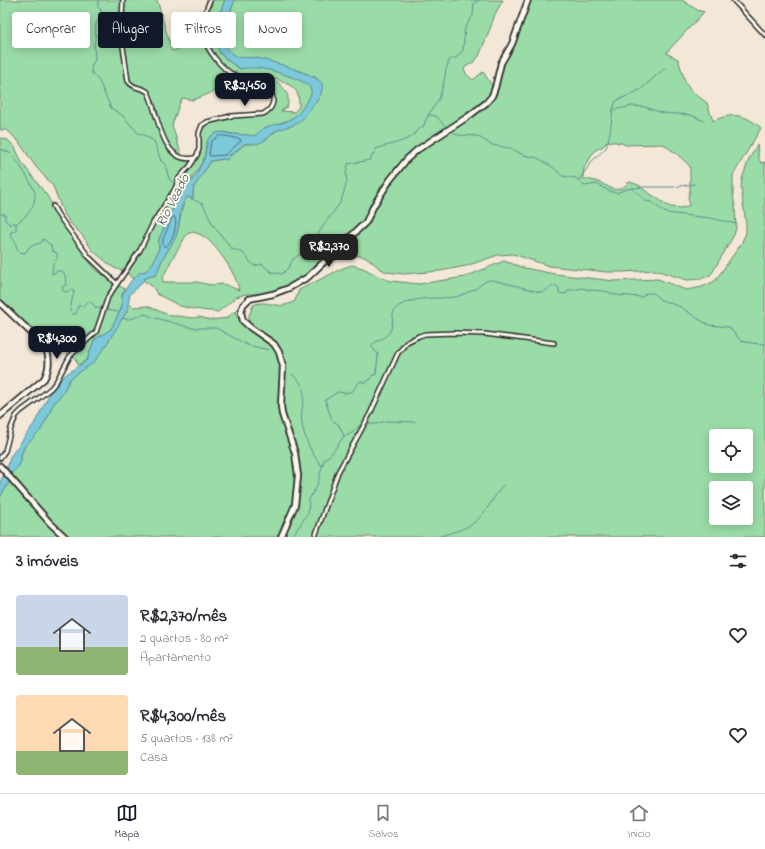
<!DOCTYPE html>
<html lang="pt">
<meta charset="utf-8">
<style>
body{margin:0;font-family:"Indie Flower",sans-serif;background:#f2f2f3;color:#2b2b33;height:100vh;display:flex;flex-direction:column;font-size:15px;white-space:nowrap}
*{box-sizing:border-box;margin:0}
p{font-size:13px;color:#7c7c81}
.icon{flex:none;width:22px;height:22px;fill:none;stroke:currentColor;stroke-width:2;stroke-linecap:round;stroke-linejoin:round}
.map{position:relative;height:537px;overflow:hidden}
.side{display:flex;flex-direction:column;background:#fff;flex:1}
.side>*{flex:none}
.top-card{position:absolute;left:12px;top:12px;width:400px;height:36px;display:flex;gap:8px}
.buttons{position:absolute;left:709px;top:429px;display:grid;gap:8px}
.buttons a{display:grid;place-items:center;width:44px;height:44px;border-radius:4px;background:#fff;box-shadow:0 2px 10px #0003;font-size:20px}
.price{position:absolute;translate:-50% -34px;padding:0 9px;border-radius:8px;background:#111827;color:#fff;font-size:13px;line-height:26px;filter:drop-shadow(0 1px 2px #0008)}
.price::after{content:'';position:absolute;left:50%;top:24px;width:12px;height:9px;margin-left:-6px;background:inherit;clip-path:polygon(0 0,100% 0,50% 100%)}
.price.selected{background:#222;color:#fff}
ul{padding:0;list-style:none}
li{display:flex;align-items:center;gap:12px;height:100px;padding:0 16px}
li span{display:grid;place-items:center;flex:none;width:112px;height:80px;border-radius:4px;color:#555}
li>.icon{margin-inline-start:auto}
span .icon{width:48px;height:48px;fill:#fffc;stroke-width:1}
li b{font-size:17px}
h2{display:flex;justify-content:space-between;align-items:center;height:48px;padding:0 16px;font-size:17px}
.tag{padding:0 14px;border-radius:4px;background:#fff;box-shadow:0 2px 10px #0003;font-size:14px;line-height:36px}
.tag.selected{background:#111827;color:#fff}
.tab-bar{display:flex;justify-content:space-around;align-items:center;height:56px;border-top:1px solid #e1e1e2;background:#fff;font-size:11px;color:#7c7c81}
.tab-bar a{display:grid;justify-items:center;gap:2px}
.tab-bar .selected{color:#111827}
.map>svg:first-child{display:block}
.green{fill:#9adca7;stroke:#628469;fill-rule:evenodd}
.water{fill:#7cc9db;stroke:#5c8a95}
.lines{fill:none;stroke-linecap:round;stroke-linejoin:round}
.shore{stroke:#4b6a71;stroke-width:1}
.stream{stroke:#5c8a95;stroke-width:1}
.street-casing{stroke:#2b2b2b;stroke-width:6}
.secondary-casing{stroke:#2b2b2b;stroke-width:8}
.street{stroke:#fbf7ec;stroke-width:3}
.secondary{stroke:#fbf7ec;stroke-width:4.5}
.labels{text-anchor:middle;stroke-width:4;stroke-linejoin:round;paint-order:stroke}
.water-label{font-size:14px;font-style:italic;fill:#435a60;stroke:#fbf7ec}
</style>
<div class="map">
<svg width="765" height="537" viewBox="0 0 765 537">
<rect width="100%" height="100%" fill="#f3e7d8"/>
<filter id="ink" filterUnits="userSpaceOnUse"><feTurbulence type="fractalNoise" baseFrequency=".025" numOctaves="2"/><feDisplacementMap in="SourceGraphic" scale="8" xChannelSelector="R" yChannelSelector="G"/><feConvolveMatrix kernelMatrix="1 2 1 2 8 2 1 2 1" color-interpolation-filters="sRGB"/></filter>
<g filter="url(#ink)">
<!-- green -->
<path class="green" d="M 0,0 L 157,0 L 172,51 L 201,43 L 206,37 L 207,19 L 213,0 L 225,0 C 219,13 212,40 220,53 C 224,59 234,65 240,69 C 243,68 247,67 250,67 C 263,67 297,77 307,84 C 310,87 311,90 312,93 L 300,113 L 289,120 L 262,129 L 258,134 L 254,136 L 233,134 L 224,132 L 211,136 L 206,145 L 204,159 L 198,169 L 182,193 L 170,214 L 159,239 L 159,248 L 154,261 L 146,271 L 139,273 L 133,280 L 127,272 L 114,268 L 93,251 L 83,236 L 71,224 L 63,212 L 53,186 L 36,167 L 19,142 L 7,130 L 0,130 ZM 276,78 C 283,84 295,84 298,95 C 299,99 299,103 299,107 L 294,112 L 281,111 L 287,107 C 291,93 283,88 275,79 ZM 223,82 C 234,85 266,86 272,96 C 273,98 273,100 273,102 L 267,112 L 260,115 L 239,117 L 208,124 C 189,136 210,160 183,160 L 172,125 L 180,102 L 183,98 L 193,100 L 218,90 L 221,88 Z
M 235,0 L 503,0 L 495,14 L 491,26 L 479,56 L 475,61 L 464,68 L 466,74 L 473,80 L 483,72 L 495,90 L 500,68 L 511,46 L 526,0 L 682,0 L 697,10 L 704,12 L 666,53 L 678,59 L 686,84 L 691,91 L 707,103 L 713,121 C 733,112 745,114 761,128 L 733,175 L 733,194 L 735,207 L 736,228 L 734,235 L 712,273 L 710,275 L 701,279 L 687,280 L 655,270 L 623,272 L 607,272 L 549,266 L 513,254 L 498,255 L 466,266 L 440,271 L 404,274 L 387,272 L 379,268 L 369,259 L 361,256 L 347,255 L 337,259 L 290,287 L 265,294 L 246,294 L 236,297 L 218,312 L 193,309 L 180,306 L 157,294 L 153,287 L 143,280 L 145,278 L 156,275 C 159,268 161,261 165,255 C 169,248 173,243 176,236 C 181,223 179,209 187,197 L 193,197 L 193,192 L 194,187 L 211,161 L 223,159 L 233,154 L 245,144 L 249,144 L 267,139 L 277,130 L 298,123 L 317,101 L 317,78 C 304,72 290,68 277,64 C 270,62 263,59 256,58 C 250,57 244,60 238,57 C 213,48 229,16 235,0 ZM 608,141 L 622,143 L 625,145 L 663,144 L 677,154 L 690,166 L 690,191 L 688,198 L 690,205 L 681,208 L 670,207 L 643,189 L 639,185 L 629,182 C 616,196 612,187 598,182 C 593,180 588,180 583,178 L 584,168 L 595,150 L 602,147 ZM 192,232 C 197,233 202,235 206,238 C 218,248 237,275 239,290 L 223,284 L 211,285 L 197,282 L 163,282 L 162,279 L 171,261 L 187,234 Z
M 0,138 L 8,140 L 15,147 L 22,163 L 48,197 L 60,221 L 95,269 L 114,283 L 125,289 L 122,295 L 122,307 L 112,327 L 110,330 L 94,340 L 87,360 L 78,365 C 73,350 64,351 50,350 L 47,344 L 0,299 Z
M 757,145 L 759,160 L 762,163 L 765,162 L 765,537 L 72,537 L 64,533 L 57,527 L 11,474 L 18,467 L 21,461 L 21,454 L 25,446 L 40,431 L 50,413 L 52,406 L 62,394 L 70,379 L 94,362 L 127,311 L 129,304 L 133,307 L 147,306 L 171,316 L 178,316 L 193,318 L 199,317 L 211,320 L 227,318 L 235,311 L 237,317 L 246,327 L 249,323 L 249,316 L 253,305 C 270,298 276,312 295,301 L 299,290 L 343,268 L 352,265 L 363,268 L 382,278 L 391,281 L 419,284 L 465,277 L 504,261 L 524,268 L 555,274 L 614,281 L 658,279 L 686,290 L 702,287 L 715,281 L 741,244 L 746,233 L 746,224 L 741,188 L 742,179 L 749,159 ZM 716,436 L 746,436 L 746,466 L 716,466 ZM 716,488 L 746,488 L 746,518 L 716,518 Z
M 10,481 L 52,529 L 62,537 L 0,537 L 0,497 Z"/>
<!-- water -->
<path class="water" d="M 225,0 L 235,0 C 230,13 218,37 228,49 C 237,61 243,56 255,58 C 266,59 319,75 322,84 C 324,93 316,102 311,108 C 307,113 303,119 299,122 C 293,127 283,127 276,131 C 270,135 266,141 259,143 C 255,145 248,143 244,144 C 239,147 236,153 230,155 L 227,160 L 223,159 L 211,161 L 194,187 L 193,192 L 193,198 L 190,198 L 187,197 C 178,208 181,223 176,236 C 173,243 169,248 165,255 C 161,261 159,268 156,275 L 145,278 L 141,284 L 130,294 L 127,311 L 103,350 L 94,362 L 70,379 L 62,394 L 52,406 L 50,413 L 40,431 L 25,446 L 21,454 L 21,461 L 18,467 L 11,474 L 7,470 L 10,457 L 34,424 L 50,393 L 64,376 L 87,360 L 94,340 L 110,330 L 112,327 L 122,307 L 122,295 L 125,290 L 131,281 L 139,273 L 146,271 L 154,261 L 159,248 L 159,239 L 170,214 L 182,193 L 196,175 L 204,159 L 208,139 C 218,130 220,132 231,134 C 239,135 247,134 254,136 C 258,134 260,130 264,128 C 271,125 280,124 287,121 C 295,117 301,112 305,104 C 307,101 310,97 311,94 C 314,83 293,78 286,75 C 271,70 256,66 241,69 C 234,65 225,59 220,53 C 212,40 219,13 225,0 Z
M 4,474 L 10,481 L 0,497 L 0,482 Z"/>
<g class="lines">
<!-- shore -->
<path class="shore" d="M 219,136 C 226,135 233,138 240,139 L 241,141 L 225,155 L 210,156 L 209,154 L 211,142 Z
M 175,217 C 178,225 172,243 165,247 L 163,245 L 163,239 L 172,218 Z"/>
<!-- stream -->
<path class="stream" d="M 98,0 L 98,7 L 101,10 L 100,17 L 96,24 L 95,41 L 94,45 L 95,60 L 92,64 L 91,72 L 99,81 L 111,108 L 123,116 L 138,133 L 144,135 L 154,141 L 161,161 L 165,164 L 169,179 L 171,181 L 176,183
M 614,109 L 618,109 L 632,106 L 645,107 L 662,113 L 691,115 L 704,121
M 429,115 L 436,116 L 447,128
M 452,131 L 457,135 L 477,136 L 492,145 L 510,148 L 524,155 L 538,158 L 554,168 L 562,176 L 576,178 L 584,186 L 597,184 L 609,191 L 617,193 L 626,189 L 642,187 L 673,187 L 695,184
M 0,149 C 4,150 8,152 11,154 C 16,158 35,188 35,194 C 36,207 26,217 16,224
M 579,180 L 592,161 L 606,148 L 610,133 L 613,109 L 616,101 L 640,90 L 665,68
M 179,184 L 186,188
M 632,189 L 639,194 L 645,201 L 651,202 L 666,213 L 710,218 L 737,224
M 190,198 L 203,204 L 213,225 L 232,249 L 239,251 L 243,253 L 254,266 L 262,264 L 271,272 L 282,274 L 289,267 L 293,259 L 305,251 L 309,247 L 311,243 L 313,242 L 325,223 L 340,203 L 343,195 L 347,181 L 346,173 L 348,164 L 370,160 L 376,149 C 387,145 400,143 411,137 C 417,133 414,130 423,127 L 428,115 L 439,99 L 444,82 L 446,69 L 450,59 L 456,58 L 463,50 L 465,28 L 473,15 L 474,3 L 479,0
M 0,214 L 5,214 L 5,220 L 11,225 L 13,222 L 16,224
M 16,224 L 16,230 L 10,233 L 11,237 L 14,239 L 18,252 L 25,253 L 30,246 L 41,243 L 43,239 L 51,245 L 52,251 L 57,253 L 57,259 L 53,263 L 52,274 L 58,271 L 62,271 L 65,275 L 66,285 L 62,287 L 63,291 L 66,292 L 71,290 L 74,291 L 70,310 L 73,314 L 76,314 L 78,306 L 83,306 L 88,302 L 91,302 L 96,308 L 100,308
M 106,310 L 118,312
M 123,318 C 135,323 140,309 152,317 L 192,328 L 216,328 L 247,345 L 269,350
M 292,374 C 313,390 299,403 302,423 C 304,438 312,455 322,466
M 367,424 L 375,424 L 387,421 L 415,422
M 344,436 L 339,425 L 332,420 L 325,400 L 338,392 L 345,393 L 353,391 L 358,383 L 361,381 L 365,383 L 371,379 L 372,375 L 376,375 L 378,354 L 371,346 C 376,340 386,339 390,331 C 394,324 391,312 396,308 C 407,299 426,298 440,298 C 445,297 450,298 455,297 C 462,295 469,292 475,289 C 482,285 485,279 493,280 L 540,292 C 547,292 550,285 557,286 L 559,288 L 559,293 L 566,294 L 568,290 L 574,290 L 581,288 L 590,290 L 605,291 L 616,295 L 642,297 L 646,293 L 653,293 L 661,300 L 681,307 L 700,320 L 709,325 L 729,327 L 741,341 L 751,343 L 765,344
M 292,537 L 308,513 L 309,499 L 317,486 L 324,460 L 332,453 L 344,436 C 356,434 354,427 363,424
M 437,537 C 449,533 461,531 472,524 C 486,515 493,497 503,485"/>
<defs>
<path id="street" d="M 123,0 L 121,33 L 128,81 C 134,90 141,86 148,92 C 158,112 161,165 194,158
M 733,0 L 765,35
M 53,206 L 58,215 L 89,257 L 117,284
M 0,458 L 5,451 L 11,428 L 16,416 L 21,411 L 40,397 L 51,388 L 56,382 L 70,356 L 96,332 L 108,297 L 140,250 L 153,223 L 175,189 L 179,178 L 190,166 L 197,155 L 199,149 L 199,133 L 202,125 L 207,122 L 231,116 L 263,114 C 275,108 277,95 265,87 C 260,83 253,79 246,78 C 242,77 238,77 234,75 C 222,69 206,50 204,36 C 203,24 205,11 210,0
M 315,537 L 338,472 L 370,414 L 398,353 L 407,342 L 419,336 L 425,334 L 455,333 L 485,334 L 554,343"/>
<path id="secondary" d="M 0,303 L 44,345 C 50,356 50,368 44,379 L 0,416
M 0,466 L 50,523 L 65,537
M 281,537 L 295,505 L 298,476 L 295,453 L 282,414 L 281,406 L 283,366 L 279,352 L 274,344 L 251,328 L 243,321 L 241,312 L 243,305 L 249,299 L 273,294 L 289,288 L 308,277 L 366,222 L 374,205 L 390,180 L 407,159 L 417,150 L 469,116 L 486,103 L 492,96 L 495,88 L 501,63 L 512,44 L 528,0"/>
</defs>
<!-- street casing -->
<use href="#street" class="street-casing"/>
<!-- secondary casing -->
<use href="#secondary" class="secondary-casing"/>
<!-- street -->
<use href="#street" class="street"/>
<!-- secondary -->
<use href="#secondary" class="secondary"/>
</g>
</g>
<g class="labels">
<!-- water labels -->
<g class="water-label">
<text transform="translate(172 200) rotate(-63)" y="5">Rio Veado</text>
</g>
</g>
</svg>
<div class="buttons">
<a><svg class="icon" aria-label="locate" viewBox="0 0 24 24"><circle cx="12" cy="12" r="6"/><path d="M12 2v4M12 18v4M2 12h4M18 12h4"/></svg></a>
<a><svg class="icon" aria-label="layers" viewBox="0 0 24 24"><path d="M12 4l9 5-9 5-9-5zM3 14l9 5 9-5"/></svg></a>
</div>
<b class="price" style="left:245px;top:107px">R$2,450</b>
<b class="price selected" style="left:329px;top:268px">R$2,370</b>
<b class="price" style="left:57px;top:360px">R$4,300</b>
<div class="top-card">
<a class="tag">Comprar</a>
<a class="tag selected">Alugar</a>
<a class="tag">Filtros</a>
<a class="tag">Novo</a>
</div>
</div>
<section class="side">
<h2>3 imóveis<svg class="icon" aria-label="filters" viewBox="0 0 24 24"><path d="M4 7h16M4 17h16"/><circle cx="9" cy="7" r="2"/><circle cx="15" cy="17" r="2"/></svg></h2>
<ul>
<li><span style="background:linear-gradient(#c9d6e8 65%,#8fb573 0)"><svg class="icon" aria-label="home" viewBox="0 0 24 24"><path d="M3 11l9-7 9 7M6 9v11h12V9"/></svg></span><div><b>R$2,370/mês</b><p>2 quartos · 80 m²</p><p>Apartamento</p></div><svg class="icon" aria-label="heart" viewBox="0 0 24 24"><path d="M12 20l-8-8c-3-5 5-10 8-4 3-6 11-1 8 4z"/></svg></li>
<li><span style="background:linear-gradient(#ffd9b3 70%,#8fb573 0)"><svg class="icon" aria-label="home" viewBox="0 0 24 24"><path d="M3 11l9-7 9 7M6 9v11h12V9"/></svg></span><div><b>R$4,300/mês</b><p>5 quartos · 138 m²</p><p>Casa</p></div><svg class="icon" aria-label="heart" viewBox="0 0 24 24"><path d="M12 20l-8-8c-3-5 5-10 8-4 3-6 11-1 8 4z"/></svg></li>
</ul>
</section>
<nav class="tab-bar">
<a class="selected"><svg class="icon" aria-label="map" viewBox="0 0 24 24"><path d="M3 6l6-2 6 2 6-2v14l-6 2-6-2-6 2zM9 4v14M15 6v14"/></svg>Mapa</a>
<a><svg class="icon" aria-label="saved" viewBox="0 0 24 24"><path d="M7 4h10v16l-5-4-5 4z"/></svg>Salvos</a>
<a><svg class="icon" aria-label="home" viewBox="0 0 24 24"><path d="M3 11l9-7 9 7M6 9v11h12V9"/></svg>Início</a>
</nav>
